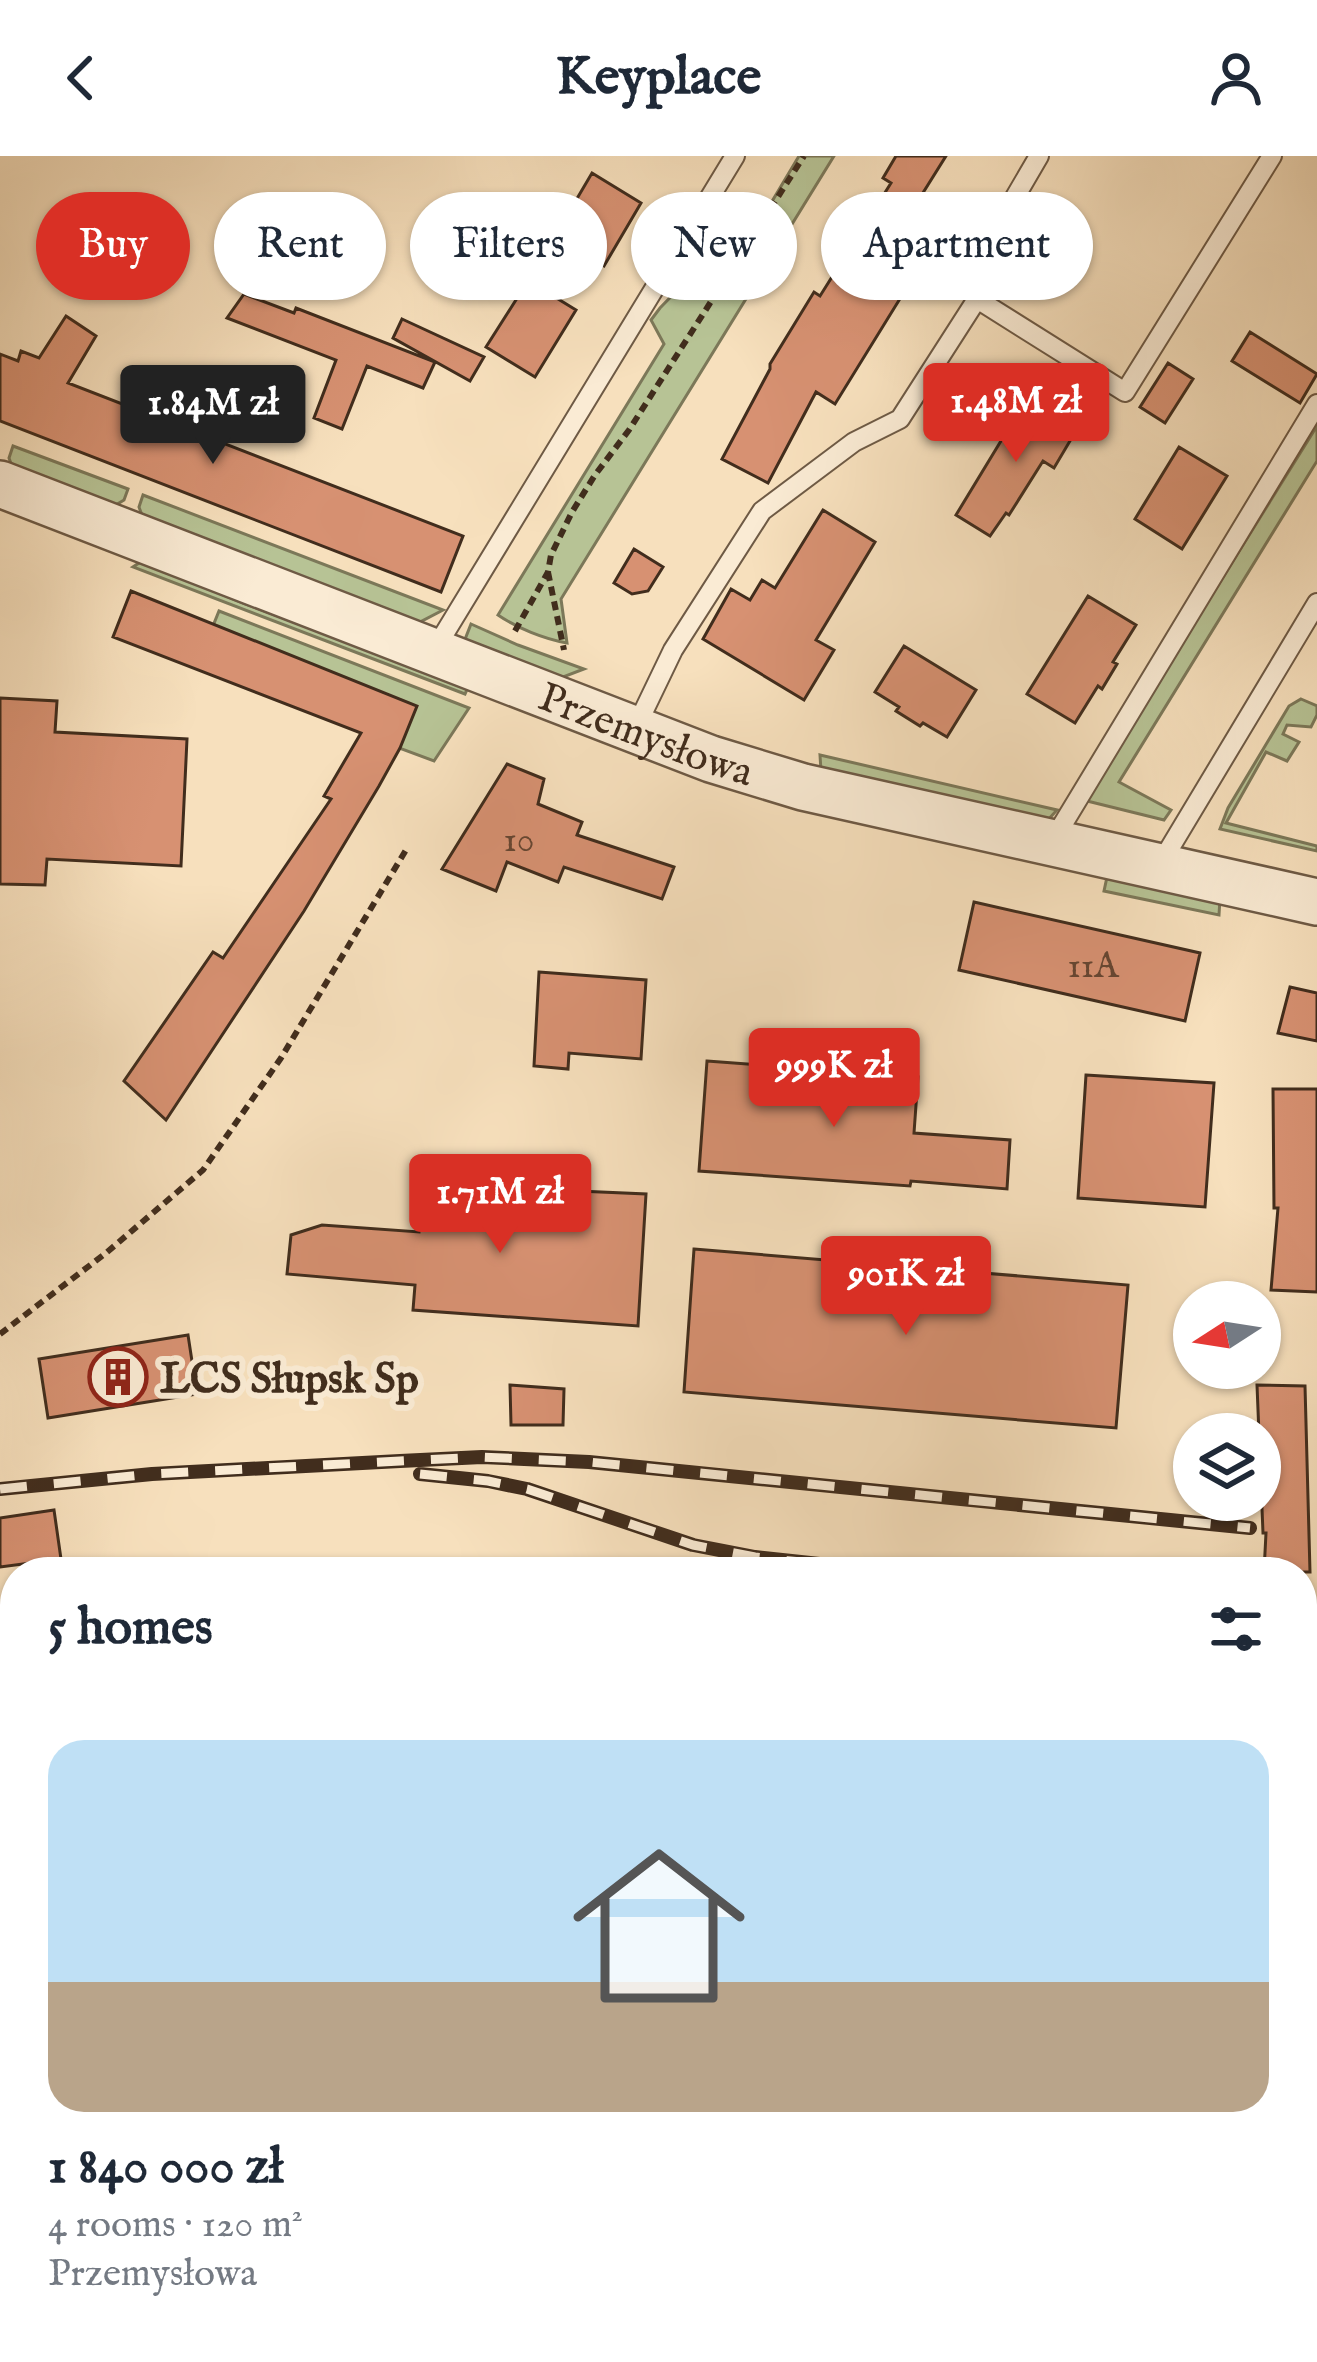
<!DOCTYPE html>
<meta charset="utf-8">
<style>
body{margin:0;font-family:"IM FELL English",serif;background:#f6f6f7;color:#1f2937;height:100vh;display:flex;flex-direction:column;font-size:45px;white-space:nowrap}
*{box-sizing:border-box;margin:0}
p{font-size:39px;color:#747a83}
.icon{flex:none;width:66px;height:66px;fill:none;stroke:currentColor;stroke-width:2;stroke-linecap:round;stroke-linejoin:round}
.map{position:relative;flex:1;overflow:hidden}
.side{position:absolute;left:0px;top:1401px;width:1317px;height:807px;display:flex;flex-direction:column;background:#fff;border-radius:48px 48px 0 0;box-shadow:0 3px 9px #0004}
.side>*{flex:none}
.guide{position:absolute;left:36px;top:36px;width:1245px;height:108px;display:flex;gap:24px}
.needle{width:78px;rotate:258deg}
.fabs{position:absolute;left:1173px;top:1125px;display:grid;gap:24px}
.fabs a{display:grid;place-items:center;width:108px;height:108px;border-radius:50%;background:#fff;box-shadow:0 3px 9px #0004;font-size:60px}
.price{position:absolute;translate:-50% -102px;padding:0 27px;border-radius:12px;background:#d93025;color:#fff;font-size:39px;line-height:78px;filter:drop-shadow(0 3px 6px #0008)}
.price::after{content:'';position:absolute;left:50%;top:72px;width:36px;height:27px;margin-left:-18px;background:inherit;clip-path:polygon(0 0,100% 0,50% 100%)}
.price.on{background:#222;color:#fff}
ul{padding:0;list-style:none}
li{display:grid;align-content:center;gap:24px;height:636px;padding:0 48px}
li+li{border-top:3px solid #e0e1e3}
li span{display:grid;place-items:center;height:372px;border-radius:36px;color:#555}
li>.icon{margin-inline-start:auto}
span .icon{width:216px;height:216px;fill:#fffc;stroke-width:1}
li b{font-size:51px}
h2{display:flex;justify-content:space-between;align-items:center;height:144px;padding:0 48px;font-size:51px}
.tag{padding:0 42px;border-radius:54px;background:#fff;box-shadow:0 3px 9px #0004;font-size:42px;line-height:108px}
.tag.on{background:#d93025;color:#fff}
header{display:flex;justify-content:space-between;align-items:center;height:156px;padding:0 48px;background:#fff;font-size:54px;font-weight:700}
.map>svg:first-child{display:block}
.green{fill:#b7c395;stroke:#7c7859;stroke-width:3}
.building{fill:#d79172;stroke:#412d1d;stroke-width:3}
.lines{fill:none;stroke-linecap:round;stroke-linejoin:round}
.service-casing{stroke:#6e5a45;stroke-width:22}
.tertiary-casing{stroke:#6e5a45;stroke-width:50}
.path{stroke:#412d1d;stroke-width:6;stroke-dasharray:9 6;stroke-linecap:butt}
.service{stroke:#faebd4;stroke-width:18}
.tertiary{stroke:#faebd4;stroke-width:45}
.rail-casing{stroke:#412d1d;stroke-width:14}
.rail{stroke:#faebd4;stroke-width:9;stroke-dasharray:27;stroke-linecap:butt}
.labels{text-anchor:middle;stroke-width:12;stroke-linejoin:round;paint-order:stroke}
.number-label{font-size:36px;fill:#664632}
.street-label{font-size:42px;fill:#412d1d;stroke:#faebd4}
.poi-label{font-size:42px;font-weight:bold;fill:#412d1d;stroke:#faebd4;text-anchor:start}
</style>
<header><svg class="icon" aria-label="back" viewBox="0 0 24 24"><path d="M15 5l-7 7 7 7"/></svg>Keyplace<svg class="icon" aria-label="person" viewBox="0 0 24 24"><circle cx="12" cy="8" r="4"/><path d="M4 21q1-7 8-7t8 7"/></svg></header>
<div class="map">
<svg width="1317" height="2206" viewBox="0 0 1317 2206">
<rect width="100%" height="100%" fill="#f7e0bd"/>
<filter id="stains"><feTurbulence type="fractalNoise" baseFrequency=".00167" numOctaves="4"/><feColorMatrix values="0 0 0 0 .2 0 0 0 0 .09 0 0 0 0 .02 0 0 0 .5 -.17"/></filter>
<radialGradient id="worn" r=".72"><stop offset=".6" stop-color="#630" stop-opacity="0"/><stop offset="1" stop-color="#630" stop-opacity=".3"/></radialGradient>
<!-- green -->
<path class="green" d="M 799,0 L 834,0 L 561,443 L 567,487 C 544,483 517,472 498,459 L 664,188 L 651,164 L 660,152 L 732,78 L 756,55 L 771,47 Z
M 1317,270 L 1317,305 L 1119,626 L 1171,654 L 1164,664 L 1087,645 L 1134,564 Z
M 13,290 L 128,333 L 124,344 L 114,350 L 13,313 L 9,302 Z
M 143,339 L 443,454 L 418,467 L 143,362 L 139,351 Z
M 142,405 L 243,447 L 468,531 L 465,538 L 133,411 Z
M 219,455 L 469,552 L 434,605 L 399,592 L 213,470 Z
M 471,468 L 518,489 L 584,513 L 558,523 L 464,486 Z
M 1301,543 L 1317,550 L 1317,559 L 1311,571 L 1287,569 L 1283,578 L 1299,586 L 1287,605 L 1266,596 L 1226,667 L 1317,690 L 1317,695 L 1220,673 L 1228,652 L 1289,550 Z
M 820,599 L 1057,654 L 1046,666 L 821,615 Z
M 1107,721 L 1220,742 L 1219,759 L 1104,735 Z
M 15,1782 L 15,2100 L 4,2100 Z
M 1302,2060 L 1317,2067 L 1317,2206 L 1225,2206 L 1223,2193 L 1302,2193 Z
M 398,2193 L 659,2193 L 561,2206 L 434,2206 Z
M 868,2193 L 1125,2193 L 1065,2206 L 878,2206 Z"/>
<!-- building -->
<path class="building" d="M 896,0 L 946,0 L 891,88 L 922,107 L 835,248 L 816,236 L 768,327 L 722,303 L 770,213 L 770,208 L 814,136 L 820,140 L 891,27 L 883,22 Z
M 592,17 L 641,47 L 604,110 L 555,80 Z
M 532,127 L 576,154 L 535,221 L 486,191 L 521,136 L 525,139 Z
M 244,138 L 294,157 L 296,152 L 435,206 L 423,232 L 367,210 L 342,273 L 314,262 L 336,204 L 227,162 Z
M 66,160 L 96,180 L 68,227 L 463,380 L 441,436 L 0,265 L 0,198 L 18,205 L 21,195 L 39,202 Z
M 402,163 L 484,201 L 470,225 L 393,182 Z
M 1250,176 L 1317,218 L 1300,247 L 1232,205 Z
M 1168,207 L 1193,223 L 1165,267 L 1140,251 Z
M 1027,242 L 1077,273 L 1054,312 L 1043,305 L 1009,359 L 1006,357 L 990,380 L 956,359 Z
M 1179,291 L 1227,320 L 1182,393 L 1135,363 Z
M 823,354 L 875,386 L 816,484 L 834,494 L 804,544 L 703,483 L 731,433 L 750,444 L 762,424 L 775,432 Z
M 634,393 L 663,411 L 648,435 L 632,438 L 614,427 Z
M 131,435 L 417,550 L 400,592 L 379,630 L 304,755 L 166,964 L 124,925 L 213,796 L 223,802 L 331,643 L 324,640 L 361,577 L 113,481 Z
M 1088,440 L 1136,469 L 1113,506 L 1117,508 L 1102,533 L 1098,530 L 1075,567 L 1027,538 Z
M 904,490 L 976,534 L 947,581 L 923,567 L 920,570 L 896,555 L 899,551 L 875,536 Z
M 0,542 L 57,545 L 55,576 L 187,583 L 181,710 L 47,703 L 45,729 L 0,728 Z
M 507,608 L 544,623 L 538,648 L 582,666 L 577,679 L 674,711 L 662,743 L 564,711 L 558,726 L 507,706 L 496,735 L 442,713 Z
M 974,746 L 1200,797 L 1185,865 L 959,814 Z
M 539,816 L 646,824 L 641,903 L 569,897 L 568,913 L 534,910 Z
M 1290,831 L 1317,837 L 1317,885 L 1278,877 Z
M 707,905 L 918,921 L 914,977 L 1010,984 L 1007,1033 L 911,1025 L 910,1030 L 699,1015 Z
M 1086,919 L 1214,927 L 1205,1051 L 1078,1042 Z
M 1273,933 L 1317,933 L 1317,1136 L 1271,1134 L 1278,1052 L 1274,1052 Z
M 532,1033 L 646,1038 L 638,1170 L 413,1154 L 415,1129 L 287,1118 L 291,1079 L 322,1069 L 419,1076 L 420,1055 L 442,1057 L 443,1047 L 456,1049 L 457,1037 Z
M 694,1093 L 1128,1129 L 1116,1272 L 684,1236 Z
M 188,1179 L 197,1238 L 48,1262 L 39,1203 Z
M 510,1229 L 564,1233 L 563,1269 L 511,1269 Z
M 1257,1229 L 1305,1230 L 1310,1416 L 1264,1416 L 1266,1377 L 1263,1377 Z
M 54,1354 L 61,1403 L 0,1411 L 0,1362 Z"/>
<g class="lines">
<defs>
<path id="service" d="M 977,143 L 1125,236 L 1272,0
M 435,493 L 735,0
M 635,573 L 673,494 L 762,355 L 854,286 L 900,263 L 977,143 L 994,77 L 1039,0
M 1052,686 L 1317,248
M 1159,710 L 1317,447
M 0,1758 C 1,1733 0,1711 15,1690
M 0,2196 L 8,2206
M 195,2206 L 398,2206"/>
<g id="tertiary">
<path id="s1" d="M 0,328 L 711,603 L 803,631 L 1317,746"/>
</g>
</defs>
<!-- service casing -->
<use href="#service" class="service-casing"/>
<!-- tertiary casing -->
<use href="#tertiary" class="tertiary-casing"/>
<!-- path -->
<path class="path" d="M 548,416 L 564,494
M 515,475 L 548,416 L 551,399 L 572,356 L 595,319 L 629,274 L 804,0
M 0,1178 L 106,1097 L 203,1014 L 281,902 L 406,694"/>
<!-- service -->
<use href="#service" class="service"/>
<!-- tertiary -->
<use href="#tertiary" class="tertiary"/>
<defs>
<path id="rail" d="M 420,1318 L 488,1325 L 527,1333 L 693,1389 L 755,1401 L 894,1416
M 0,1333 L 152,1318 L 400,1305 L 482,1301 L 589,1306 L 1250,1372
M 1302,2098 L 1317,2097
M 1302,2130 L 1317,2126
M 1027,2206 L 1063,2193"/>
</defs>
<!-- rail casing -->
<use href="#rail" class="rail-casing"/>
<!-- rail -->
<use href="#rail" class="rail"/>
</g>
<!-- icons -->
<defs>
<symbol id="building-ring" viewBox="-11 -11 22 22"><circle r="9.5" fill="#faebd4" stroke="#8f2418" stroke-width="1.5"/><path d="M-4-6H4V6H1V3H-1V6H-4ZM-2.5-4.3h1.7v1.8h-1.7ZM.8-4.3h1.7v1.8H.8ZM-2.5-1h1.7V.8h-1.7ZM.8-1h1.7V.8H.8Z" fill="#8f2418"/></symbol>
</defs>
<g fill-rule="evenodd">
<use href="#building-ring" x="85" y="1188" width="66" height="66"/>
</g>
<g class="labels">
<!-- number labels -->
<g class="number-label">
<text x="519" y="695">10</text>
<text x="1093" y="821">11A</text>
</g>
<!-- street labels -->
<g class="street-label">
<text dy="15" stroke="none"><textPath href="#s1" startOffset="693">Przemysłowa</textPath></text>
</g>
<!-- poi labels -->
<g class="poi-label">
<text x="160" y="1236">LCS Słupsk Sp</text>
</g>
</g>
<rect width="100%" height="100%" filter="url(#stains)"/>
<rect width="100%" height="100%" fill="url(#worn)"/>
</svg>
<div class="fabs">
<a><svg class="needle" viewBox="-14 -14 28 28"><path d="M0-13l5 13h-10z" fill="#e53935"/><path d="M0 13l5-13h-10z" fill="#747a83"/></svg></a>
<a><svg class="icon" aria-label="layers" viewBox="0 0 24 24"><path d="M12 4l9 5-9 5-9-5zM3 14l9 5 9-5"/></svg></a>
</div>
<b class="price" style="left:1016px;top:309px">1.48M zł</b>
<b class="price on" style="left:213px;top:311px">1.84M zł</b>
<b class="price" style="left:834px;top:974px">999K zł</b>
<b class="price" style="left:500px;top:1100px">1.71M zł</b>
<b class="price" style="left:906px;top:1182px">901K zł</b>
<div class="guide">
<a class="tag on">Buy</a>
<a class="tag">Rent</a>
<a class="tag">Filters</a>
<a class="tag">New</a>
<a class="tag">Apartment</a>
</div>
<section class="side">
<h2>5 homes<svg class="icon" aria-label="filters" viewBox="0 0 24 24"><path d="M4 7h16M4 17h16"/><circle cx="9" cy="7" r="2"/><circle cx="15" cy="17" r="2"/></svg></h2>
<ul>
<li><span style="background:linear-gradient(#bfe0f5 65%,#b9a48a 0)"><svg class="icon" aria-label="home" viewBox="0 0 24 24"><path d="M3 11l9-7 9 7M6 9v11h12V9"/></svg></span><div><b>1 840 000 zł</b><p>4 rooms · 120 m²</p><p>Przemysłowa</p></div></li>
</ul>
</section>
</div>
